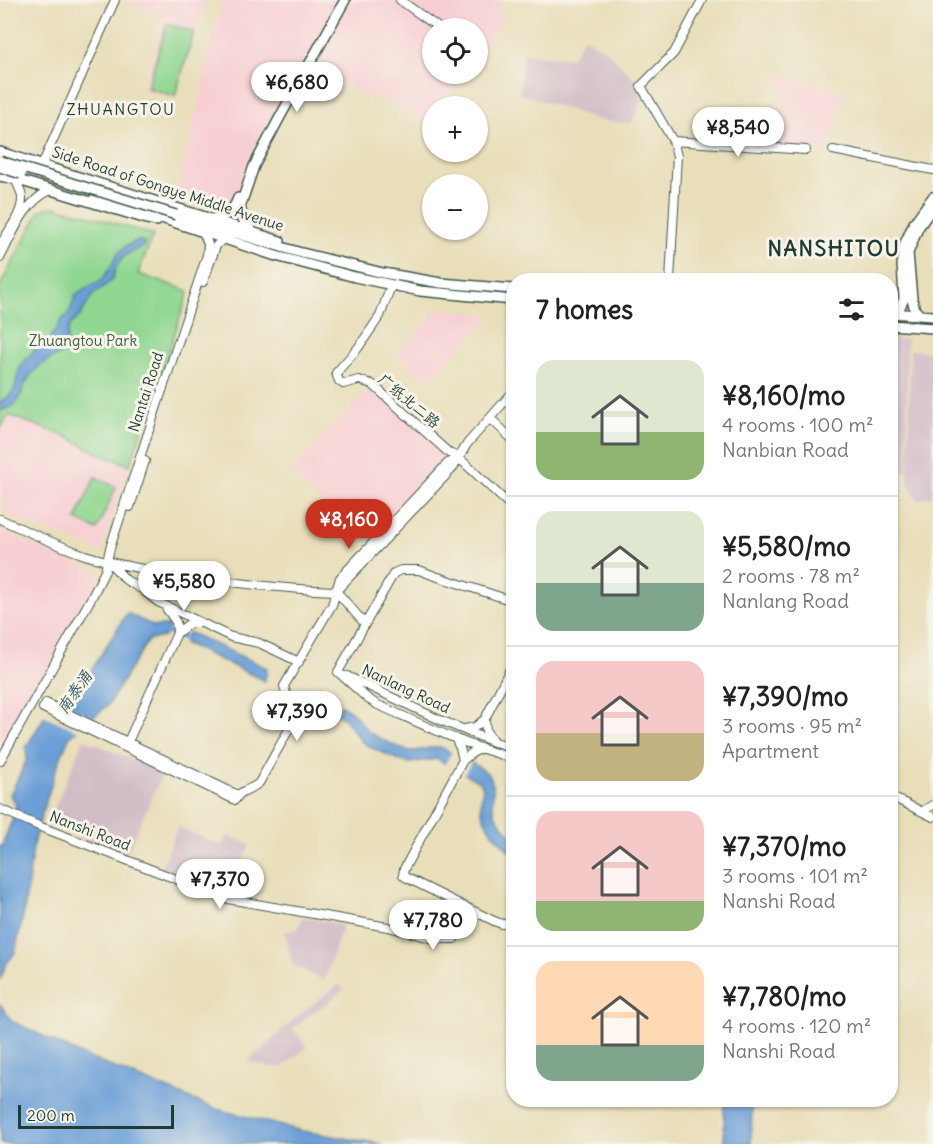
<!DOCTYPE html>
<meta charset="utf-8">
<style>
body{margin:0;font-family:Delius,"LXGW WenKai TC",sans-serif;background:#f2f2f2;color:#222;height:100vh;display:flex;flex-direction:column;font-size:22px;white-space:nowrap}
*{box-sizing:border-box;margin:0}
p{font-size:20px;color:#767676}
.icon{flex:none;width:33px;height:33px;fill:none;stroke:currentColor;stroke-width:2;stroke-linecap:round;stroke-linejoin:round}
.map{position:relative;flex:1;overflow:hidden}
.panel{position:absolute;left:506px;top:273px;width:392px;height:834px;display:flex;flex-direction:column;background:#fff;border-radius:24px;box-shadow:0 2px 4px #0004}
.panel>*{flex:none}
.controls{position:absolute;left:422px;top:18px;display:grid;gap:12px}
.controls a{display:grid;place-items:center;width:66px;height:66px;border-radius:50%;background:#fff;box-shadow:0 2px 4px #0004;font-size:30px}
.scale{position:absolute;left:18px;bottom:15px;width:156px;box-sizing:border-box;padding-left:6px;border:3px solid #1f3d34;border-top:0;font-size:16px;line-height:21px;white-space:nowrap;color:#1f3d34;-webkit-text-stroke:4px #f7f3e8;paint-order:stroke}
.price{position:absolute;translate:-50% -51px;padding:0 14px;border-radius:21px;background:#fff;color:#222;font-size:20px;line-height:39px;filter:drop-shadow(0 2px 3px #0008)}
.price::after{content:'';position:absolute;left:50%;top:36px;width:18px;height:14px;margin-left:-9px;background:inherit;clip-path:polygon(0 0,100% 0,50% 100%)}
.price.active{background:#c8321e;color:#fff}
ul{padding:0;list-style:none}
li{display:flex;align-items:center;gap:18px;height:150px;padding:0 30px}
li+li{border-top:2px solid #e0e0e0}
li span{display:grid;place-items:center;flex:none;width:168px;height:120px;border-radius:18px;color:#555}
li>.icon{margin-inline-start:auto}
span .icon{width:72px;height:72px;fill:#fffc;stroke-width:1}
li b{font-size:26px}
h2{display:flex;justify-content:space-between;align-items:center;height:72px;padding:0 30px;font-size:26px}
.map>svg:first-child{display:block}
.built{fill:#f7cfd3}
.industrial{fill:#d2bdc7}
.green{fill:#90d791;stroke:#588a62;stroke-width:1.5}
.water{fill:#6b9fd7;stroke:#456e86;stroke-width:1.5}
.pier{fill:#e8deb9}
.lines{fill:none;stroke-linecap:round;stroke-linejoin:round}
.canal{stroke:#6b9fd7;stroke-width:5}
.minor-casing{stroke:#3d5548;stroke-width:10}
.major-casing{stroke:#3d5548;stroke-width:12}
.minor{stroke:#fff;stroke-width:8}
.major{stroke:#fff;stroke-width:9}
.major-bridge-casing{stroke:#3d5548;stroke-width:12;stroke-linecap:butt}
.major-bridge{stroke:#fff;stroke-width:9}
.labels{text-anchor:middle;stroke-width:6;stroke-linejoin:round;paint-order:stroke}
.street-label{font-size:15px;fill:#1f3d34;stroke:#f7f3e8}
.park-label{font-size:15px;fill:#365c47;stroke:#f7f3e8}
.neighbourhood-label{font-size:16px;letter-spacing:1.5px;fill:#1f3d34;stroke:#f7f3e8}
.water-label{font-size:16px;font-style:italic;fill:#365a65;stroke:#f7f3e8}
.district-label{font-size:21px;font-weight:bold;letter-spacing:1.5px;fill:#1f3d34;stroke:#f7f3e8}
</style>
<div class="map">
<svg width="933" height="1144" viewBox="0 0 933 1144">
<rect width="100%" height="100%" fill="#f7f3e8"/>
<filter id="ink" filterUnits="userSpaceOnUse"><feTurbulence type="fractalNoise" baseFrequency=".0167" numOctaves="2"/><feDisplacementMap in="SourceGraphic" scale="12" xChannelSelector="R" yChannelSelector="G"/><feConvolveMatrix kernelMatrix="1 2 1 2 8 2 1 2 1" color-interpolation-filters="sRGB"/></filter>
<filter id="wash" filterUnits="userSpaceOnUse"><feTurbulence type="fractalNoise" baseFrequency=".008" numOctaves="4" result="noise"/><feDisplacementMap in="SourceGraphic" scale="24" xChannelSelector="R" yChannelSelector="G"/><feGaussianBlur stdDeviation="1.35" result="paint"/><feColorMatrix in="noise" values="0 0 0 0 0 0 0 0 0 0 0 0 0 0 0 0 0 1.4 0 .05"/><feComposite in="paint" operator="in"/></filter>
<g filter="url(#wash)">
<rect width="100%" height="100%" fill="#e8deb9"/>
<!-- built -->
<path class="built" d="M 121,0 L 206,0 L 176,99 L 150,93 L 143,89 L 164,17 Z
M 222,0 L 345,0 L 351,3 L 352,0 L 408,0 L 418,7 L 423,0 L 497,0 L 501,3 L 497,10 L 505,17 L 477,55 L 477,28 L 432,28 L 432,74 L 464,74 L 441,106 L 432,106 L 432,120 L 429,124 L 381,96 L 366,96 L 301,63 L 251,153 L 232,206 L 177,192 Z
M 782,74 L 845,93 L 828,151 L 742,141 L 740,132 L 779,113 L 787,92 L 778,88 Z
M 440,308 L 491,316 L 427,382 L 396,354 Z
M 371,386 L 418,430 L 448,455 L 365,541 L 291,472 Z
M 9,415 L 70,438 L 99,454 L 130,465 L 101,551 L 6,515 L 0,499 L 0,429 Z
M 0,530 L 94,570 L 98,575 L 98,581 L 31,698 L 0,756 Z"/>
<!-- industrial -->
<path class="industrial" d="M 584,37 L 609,52 L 635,81 L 644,94 L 632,124 L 599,120 L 534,98 L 519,95 L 523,54 L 571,58 Z
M 890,338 L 907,339 L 907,472 L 890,464 Z
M 910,350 L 933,352 L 933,496 L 918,500 L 908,483 Z
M 84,739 L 163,773 L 125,857 L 48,823 Z
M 178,827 L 221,845 L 228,836 L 250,844 L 228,897 L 160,870 Z
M 303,917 L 343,925 L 324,981 L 292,964 L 285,932 L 298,929 Z
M 339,984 L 344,990 L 292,1029 L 308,1047 L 282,1067 L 270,1067 L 248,1061 L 302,1012 Z"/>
<!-- green -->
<path class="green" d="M 167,24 L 194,32 L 175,96 L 147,88 Z
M 54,207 L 85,214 L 153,235 L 138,274 L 189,291 L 130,465 L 99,454 L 70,438 L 9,415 L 0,429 L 0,286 L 40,211 L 46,208 Z
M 95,477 L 116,487 L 97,530 L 76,520 Z"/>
<!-- water -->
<path class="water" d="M 139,240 L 145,243 L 143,246 L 124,256 L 116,267 L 112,280 L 92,296 L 80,316 L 71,324 L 68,330 L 66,344 L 62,354 C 46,360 33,368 25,384 C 22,389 21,397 17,402 C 13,407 5,409 0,411 L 0,402 C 20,391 13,385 20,368 C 23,361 31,355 36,348 L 40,347 L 41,342 L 50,341 L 52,334 L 57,330 L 60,322 L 69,313 L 76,295 L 90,286 L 97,283 L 103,279 L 113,263 L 117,254 L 126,246 Z
M 127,613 L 153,626 L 169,626 L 164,637 L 148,640 L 108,705 L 69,737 L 55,772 L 34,840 L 24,911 L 15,953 L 7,963 L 0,980 L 0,846 L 2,846 L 12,820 L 16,804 L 10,795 L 27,759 L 26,748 L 46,714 L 73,700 Z
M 188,632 L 267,668 L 265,681 L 184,643 Z
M 341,705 C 359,714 356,719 368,731 C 374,736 404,751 411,751 C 421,752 429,746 440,747 C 451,753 482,766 489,775 C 497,786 490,799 494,811 C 497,821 506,829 513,837 L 513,855 C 500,841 483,827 481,806 C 481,800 482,793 483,787 L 480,782 L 437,759 L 409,763 L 401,761 L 370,747 L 362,742 L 345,720 L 337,714 Z
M 0,1004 L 12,1021 L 79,1054 L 216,1109 L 302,1131 L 381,1144 L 0,1144 Z
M 722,1100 L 747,1100 L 752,1106 L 751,1144 L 722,1144 L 724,1142 L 724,1104 Z"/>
<!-- pier -->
<path class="pier" d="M 62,703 L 96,719 L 80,732 L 43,715 L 45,712 Z
M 453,750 L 472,761 L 463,776 L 444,766 Z"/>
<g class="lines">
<!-- canal -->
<path class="canal" d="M 160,630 L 191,640"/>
</g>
</g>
<g filter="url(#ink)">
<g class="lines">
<defs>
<path id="minor" d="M 400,0 L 439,28
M 673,141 L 806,150
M 833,150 L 933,170
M 42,165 L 115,0
M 0,246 C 7,232 23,214 22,197 C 21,191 18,185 15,179
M 0,258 C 13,234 24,201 51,190
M 670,280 L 677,156 L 673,141 L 641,86 L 674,53 L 702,0
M 203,282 L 216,246 L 223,239
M 391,286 L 380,316 L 358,348 L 336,373 L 339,381 L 343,384 L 359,380 L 372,384 L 449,453 L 458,457 L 513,508
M 490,418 L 513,440
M 130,507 L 145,461
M 0,519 C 28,532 56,545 85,555 C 120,566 157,572 194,577 C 241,584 288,589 336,591
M 109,562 L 126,580 L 143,590 L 158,602 L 231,637 L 259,643 L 299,662
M 337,590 L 453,468 L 467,444 L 513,392
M 336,591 L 365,624
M 166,608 L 176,622 L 177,633
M 338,672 L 394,573 L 401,570 L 419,570 L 435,576 L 513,601
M 338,672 L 368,699 L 378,705 C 422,724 466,746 513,758
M 347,676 L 440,720 L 494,742 L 513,747
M 46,703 L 238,795
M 43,708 L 235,800 C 242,788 250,791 259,783 L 298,713 L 298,708 L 286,693 L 284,686 L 332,605 L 340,578 L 448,463 L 458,457
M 485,719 L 486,731 L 494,742
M 465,729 L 475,727 L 485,719 L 513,663
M 455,738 L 460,748 L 463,760
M 126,746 L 177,633 L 190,623 L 200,623
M 482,748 L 472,753 L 463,760 L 404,869 L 403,875 L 407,878 L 494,921 L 502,924 L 513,923
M 0,761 L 93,595 L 105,571 L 110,548 L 207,255 L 208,244 L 203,232
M 890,796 L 933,817
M 0,809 L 41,827 L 228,899 L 388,927 L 434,939 L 454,939
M 923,811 L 933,805"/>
<path id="major" d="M 0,152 L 280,241
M 0,176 L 15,179 L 147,219 L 157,221
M 95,196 L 276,256 L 355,277 L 420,291 L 513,300
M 176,215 L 298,252 L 383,273 L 441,283 L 513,289
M 212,219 C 226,215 233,213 238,198
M 252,231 L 244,221 L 240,207 L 254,166 L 280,117 L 345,0
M 890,313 L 933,316
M 892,313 L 900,307 L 904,299 L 902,262 L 905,243 L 914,223 L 933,197
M 920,315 L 915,310 L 912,299 L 908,253 L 918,228 L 933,207
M 890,325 L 933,328"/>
</defs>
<!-- minor casing -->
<use href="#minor" class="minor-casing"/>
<!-- major casing -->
<use href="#major" class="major-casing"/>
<!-- minor -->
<use href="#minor" class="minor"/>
<!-- major -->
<use href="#major" class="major"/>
<defs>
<path id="major-bridge" d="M 0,161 L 176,215
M 0,167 L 21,174"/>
</defs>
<!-- major-bridge casing -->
<use href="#major-bridge" class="major-bridge-casing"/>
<!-- major-bridge -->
<use href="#major-bridge" class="major-bridge"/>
</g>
</g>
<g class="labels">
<!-- street labels -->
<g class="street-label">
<text transform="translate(168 189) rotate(18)" y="5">Side Road of Gongye Middle Avenue</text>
<text transform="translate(146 392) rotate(-72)" y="5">Nantai Road</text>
<text transform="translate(409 401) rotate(40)" y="5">广纸北二路</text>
<text transform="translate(406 689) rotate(25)" y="5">Nanlang Road</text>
<text transform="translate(90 831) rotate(21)" y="5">Nanshi Road</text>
</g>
<!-- park labels -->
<g class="park-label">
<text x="83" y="346">Zhuangtou Park</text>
</g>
<!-- neighbourhood labels -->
<g class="neighbourhood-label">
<text x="121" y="115">ZHUANGTOU</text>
</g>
<!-- water labels -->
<g class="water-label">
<text transform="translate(74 692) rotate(-55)" y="6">南泰涌</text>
</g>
<!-- district labels -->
<g class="district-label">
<text x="834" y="256">NANSHITOU</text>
</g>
</g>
</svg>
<div class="controls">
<a><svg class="icon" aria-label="locate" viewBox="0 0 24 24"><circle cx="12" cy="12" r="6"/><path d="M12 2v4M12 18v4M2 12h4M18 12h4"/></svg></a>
<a>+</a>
<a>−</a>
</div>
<div class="scale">200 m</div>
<b class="price" style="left:297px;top:113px">¥6,680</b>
<b class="price" style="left:738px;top:158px">¥8,540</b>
<b class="price active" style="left:349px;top:550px">¥8,160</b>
<b class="price" style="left:184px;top:612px">¥5,580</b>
<b class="price" style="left:297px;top:742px">¥7,390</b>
<b class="price" style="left:220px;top:910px">¥7,370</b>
<b class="price" style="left:433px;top:951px">¥7,780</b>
<section class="panel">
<h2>7 homes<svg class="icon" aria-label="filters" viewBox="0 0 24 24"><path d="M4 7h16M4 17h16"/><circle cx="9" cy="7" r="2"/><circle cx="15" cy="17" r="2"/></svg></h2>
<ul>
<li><span style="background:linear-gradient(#dfe7d0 60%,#8fb573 0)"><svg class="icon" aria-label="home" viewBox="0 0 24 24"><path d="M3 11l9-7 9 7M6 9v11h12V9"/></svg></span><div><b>¥8,160/mo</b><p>4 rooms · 100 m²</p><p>Nanbian Road</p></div></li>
<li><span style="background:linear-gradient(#dfe7d0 60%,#7fa58c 0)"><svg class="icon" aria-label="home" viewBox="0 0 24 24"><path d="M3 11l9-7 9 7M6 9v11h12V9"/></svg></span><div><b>¥5,580/mo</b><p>2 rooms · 78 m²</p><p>Nanlang Road</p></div></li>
<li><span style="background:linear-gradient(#f6c9c9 60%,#c2b280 0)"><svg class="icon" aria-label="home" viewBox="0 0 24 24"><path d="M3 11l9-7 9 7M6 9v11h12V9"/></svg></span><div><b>¥7,390/mo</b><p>3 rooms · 95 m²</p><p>Apartment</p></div></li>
<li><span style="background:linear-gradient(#f6c9c9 75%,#8fb573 0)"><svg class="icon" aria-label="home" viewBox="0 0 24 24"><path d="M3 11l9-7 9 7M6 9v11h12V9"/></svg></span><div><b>¥7,370/mo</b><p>3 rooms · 101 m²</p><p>Nanshi Road</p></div></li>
<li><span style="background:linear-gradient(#ffd9b3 70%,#7fa58c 0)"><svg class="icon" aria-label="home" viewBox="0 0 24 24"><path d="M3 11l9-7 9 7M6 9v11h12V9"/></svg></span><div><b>¥7,780/mo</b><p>4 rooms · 120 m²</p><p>Nanshi Road</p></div></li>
</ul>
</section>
</div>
